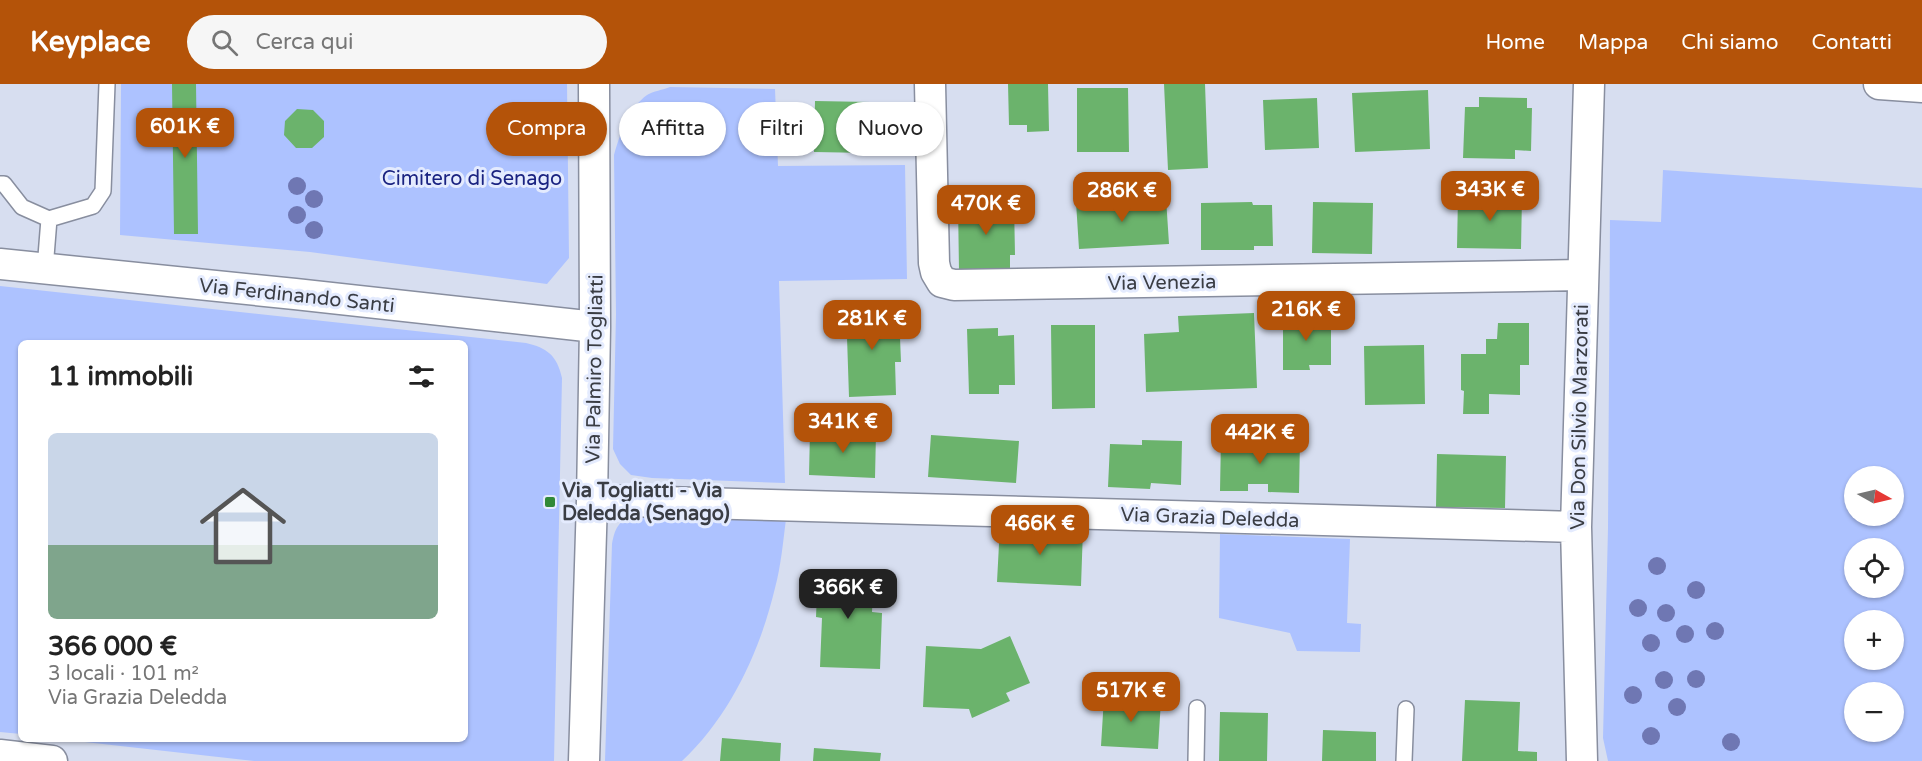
<!DOCTYPE html>
<html lang="it">
<meta charset="utf-8">
<style>
body{margin:0;font-family:"Varela Round",sans-serif;background:#f6f6f6;color:#222;height:100vh;display:flex;flex-direction:column;font-size:22px;white-space:nowrap}
*{box-sizing:border-box;margin:0}
p{font-size:20px;color:#767676}
.icon{flex:none;width:33px;height:33px;fill:none;stroke:currentColor;stroke-width:2;stroke-linecap:round;stroke-linejoin:round}
.map{position:relative;flex:1;overflow:hidden}
.details{position:absolute;left:18px;top:256px;width:450px;height:402px;display:flex;flex-direction:column;background:#fff;border-radius:9px;box-shadow:0 2px 4px #0004}
.details>*{flex:none}
.top-card{position:absolute;left:486px;top:18px;width:570px;height:54px;display:flex;gap:12px}
.needle{width:39px;rotate:98deg}
.fabs{position:absolute;left:1844px;top:382px;display:grid;gap:12px}
.fabs a{display:grid;place-items:center;width:60px;height:60px;border-radius:50%;background:#fff;box-shadow:0 2px 4px #0004;font-size:30px}
.price{position:absolute;translate:-50% -51px;padding:0 14px;border-radius:12px;background:#b45309;color:#fff;font-size:20px;line-height:39px;filter:drop-shadow(0 2px 3px #0008)}
.price::after{content:'';position:absolute;left:50%;top:36px;width:18px;height:14px;margin-left:-9px;background:inherit;clip-path:polygon(0 0,100% 0,50% 100%)}
.price.on{background:#222;color:#fff}
ul{padding:0;list-style:none}
li{display:grid;align-content:center;gap:12px;height:318px;padding:0 30px}
li+li{border-top:2px solid #e0e0e0}
li span{display:grid;place-items:center;height:186px;border-radius:9px;color:#555}
li>.icon{margin-inline-start:auto}
span .icon{width:108px;height:108px;fill:#fffc;stroke-width:1}
li b{font-size:26px}
h2{display:flex;justify-content:space-between;align-items:center;height:72px;padding:0 30px;font-size:26px}
.chip{padding:0 21px;border-radius:27px;background:#fff;box-shadow:0 2px 4px #0004;font-size:21px;line-height:54px}
.chip.on{background:#b45309;color:#fff}
header{display:flex;align-items:center;gap:36px;box-sizing:border-box;height:84px;padding:0 30px;background:#b45309;color:#fff}
header strong{font-size:28px}
nav{display:flex;gap:33px;margin-inline-start:auto;font-size:21px}
.search{width:420px;height:54px;background:#f6f6f6;display:flex;align-items:center;gap:15px;box-sizing:border-box;padding:0 21px;border-radius:33px;color:#767676;font-size:22px}
.map>svg:first-child{display:block}
.green{fill:#adc2ff;fill-rule:evenodd}
.building{fill:#6bb36c}
.lines{fill:none;stroke-linecap:round;stroke-linejoin:round}
.lane-casing{stroke:#888e9f;stroke-width:18}
.street-casing{stroke:#888e9f;stroke-width:33}
.lane{stroke:#fff;stroke-width:15}
.street{stroke:#fff;stroke-width:30}
.tree{fill:#6f77b3}
.poi-dot{fill:#318938;stroke:#e4ebfe;stroke-width:2}
.labels{text-anchor:middle;stroke-width:6;stroke-linejoin:round;paint-order:stroke}
.park-label{font-size:20px;fill:#1a2381;stroke:#e4ebfe}
.street-label{font-size:20px;fill:#3a3d44;stroke:#e4ebfe}
.poi-label{font-size:20px;font-weight:bold;fill:#3a3d44;stroke:#e4ebfe;text-anchor:start}
</style>
<header>
<strong>Keyplace</strong>
<div class="search"><svg class="icon" aria-label="search" viewBox="0 0 24 24"><circle cx="10" cy="10" r="6"/><path d="M15 15l6 6"/></svg>Cerca qui</div>
<nav><a>Home</a><a>Mappa</a><a>Chi siamo</a><a>Contatti</a></nav>
</header>
<div class="map">
<svg width="1922" height="677" viewBox="0 0 1922 677">
<rect width="100%" height="100%" fill="#d7def0"/>
<!-- green -->
<path class="green" d="M 121,0 L 567,0 L 569,174 L 547,200 L 310,168 L 120,151 Z
M 670,3 L 775,5 L 778,82 L 905,81 L 907,195 L 779,197 L 785,399 L 652,394 L 631,391 L 620,380 L 613,365 L 616,230 L 614,71 C 620,50 629,24 647,11 C 653,7 663,6 670,3 Z
M 1663,86 L 1922,104 L 1922,677 L 1608,677 L 1603,654 L 1608,444 L 1610,136 L 1661,138 ZM 1854,393 L 1893,393 L 1893,432 L 1854,432 ZM 1854,465 L 1893,465 L 1893,504 L 1854,504 ZM 1854,537 L 1893,537 L 1893,576 L 1854,576 ZM 1854,609 L 1893,609 L 1893,648 L 1854,648 Z
M 0,202 L 526,259 C 547,264 557,271 562,294 L 554,677 L 254,677 L 67,656 L 465,656 L 465,260 L 21,260 L 21,650 L 0,648 Z
M 633,431 L 786,435 C 783,458 781,482 775,504 C 760,567 730,632 682,677 L 605,677 L 612,460 C 615,444 618,438 633,431 Z
M 1220,450 L 1350,455 L 1347,539 L 1361,540 L 1360,568 L 1297,567 L 1290,549 L 1219,534 Z"/>
<!-- building -->
<path class="building" d="M 172,0 L 196,0 L 198,150 L 174,150 Z
M 1008,0 L 1048,0 L 1049,47 L 1027,48 L 1027,41 L 1009,41 Z
M 1164,0 L 1205,0 L 1208,84 L 1168,86 Z
M 1077,4 L 1128,4 L 1129,68 L 1077,68 Z
M 1428,6 L 1430,65 L 1355,68 L 1352,9 Z
M 1479,13 L 1527,14 L 1527,24 L 1532,24 L 1531,67 L 1515,66 L 1515,75 L 1463,74 L 1465,23 L 1479,23 Z
M 1317,14 L 1319,64 L 1265,66 L 1263,16 Z
M 815,17 L 870,18 L 869,69 L 814,68 Z
M 297,25 L 313,26 L 324,37 L 324,53 L 312,64 L 296,64 L 284,51 L 285,37 Z
M 1458,112 L 1522,113 L 1521,165 L 1457,164 Z
M 1166,114 L 1169,160 L 1079,165 L 1076,118 Z
M 1252,118 L 1253,121 L 1272,121 L 1273,162 L 1254,162 L 1254,166 L 1201,166 L 1201,119 Z
M 1313,118 L 1373,119 L 1372,170 L 1312,169 Z
M 1014,119 L 1015,171 L 1010,171 L 1010,185 L 959,186 L 958,120 Z
M 893,222 L 894,253 L 900,253 L 901,278 L 895,278 L 896,311 L 849,313 L 846,223 Z
M 1254,229 L 1257,304 L 1146,308 L 1144,250 L 1179,248 L 1178,232 Z
M 1331,232 L 1331,281 L 1309,281 L 1310,286 L 1283,286 L 1283,233 Z
M 1498,239 L 1529,239 L 1529,281 L 1520,281 L 1520,311 L 1489,310 L 1489,330 L 1463,330 L 1464,307 L 1461,306 L 1461,270 L 1486,270 L 1486,255 L 1497,255 Z
M 1051,241 L 1095,241 L 1095,324 L 1052,325 Z
M 998,244 L 998,252 L 1014,251 L 1015,301 L 999,301 L 999,310 L 969,310 L 967,245 Z
M 1424,261 L 1425,320 L 1365,321 L 1364,262 Z
M 810,347 L 876,349 L 875,394 L 809,391 Z
M 931,351 L 1019,357 L 1016,399 L 928,393 Z
M 1221,354 L 1300,356 L 1299,409 L 1268,408 L 1268,400 L 1248,400 L 1248,407 L 1220,407 Z
M 1142,356 L 1182,357 L 1181,401 L 1151,399 L 1150,405 L 1108,403 L 1110,360 L 1142,361 Z
M 1437,370 L 1506,372 L 1505,424 L 1436,423 Z
M 1000,441 L 1083,445 L 1081,502 L 997,498 Z
M 818,485 L 874,487 L 872,528 L 882,529 L 880,585 L 820,583 L 822,534 L 816,533 Z
M 1010,552 L 1030,599 L 1006,609 L 1010,617 L 972,634 L 969,625 L 923,623 L 926,562 L 981,565 Z
M 1104,613 L 1161,616 L 1158,665 L 1101,662 Z
M 1465,616 L 1520,618 L 1518,667 L 1537,668 L 1537,677 L 1462,677 Z
M 1220,628 L 1268,629 L 1267,677 L 1219,677 Z
M 1323,646 L 1376,648 L 1376,677 L 1322,677 Z
M 722,654 L 781,659 L 780,677 L 720,677 Z
M 814,664 L 881,669 L 880,677 L 813,677 Z"/>
<g class="lines">
<defs>
<path id="lane" d="M 0,100 L 4,100 L 22,123 L 49,135
M 45,185 L 49,135 L 93,122 L 103,107 L 107,0
M 1196,677 L 1197,624
M 1404,677 L 1406,625"/>
<path id="street" d="M 930,0 L 934,179 L 936,188 L 942,198 L 954,201 L 1582,191
M 1879,0 L 1922,3
M 0,180 L 295,210 L 595,243
M 592,416 L 1576,443
M 0,671 L 52,677
M 584,677 L 592,416 L 595,243 L 594,0
M 1582,677 L 1576,443 L 1589,0"/>
</defs>
<!-- lane casing -->
<use href="#lane" class="lane-casing"/>
<!-- street casing -->
<use href="#street" class="street-casing"/>
<!-- lane -->
<use href="#lane" class="lane"/>
<!-- street -->
<use href="#street" class="street"/>
</g>
<!-- trees -->
<g class="tree">
<circle cx="297" cy="102" r="9"/>
<circle cx="314" cy="115" r="9"/>
<circle cx="297" cy="131" r="9"/>
<circle cx="314" cy="146" r="9"/>
<circle cx="1657" cy="482" r="9"/>
<circle cx="1696" cy="506" r="9"/>
<circle cx="1638" cy="524" r="9"/>
<circle cx="1666" cy="529" r="9"/>
<circle cx="1715" cy="547" r="9"/>
<circle cx="1685" cy="550" r="9"/>
<circle cx="1651" cy="559" r="9"/>
<circle cx="1696" cy="595" r="9"/>
<circle cx="1664" cy="596" r="9"/>
<circle cx="1633" cy="611" r="9"/>
<circle cx="1677" cy="623" r="9"/>
<circle cx="1651" cy="652" r="9"/>
<circle cx="1731" cy="658" r="9"/>
</g>
<!-- markers -->
<rect class="poi-dot" x="544" y="412" width="12" height="12" rx="3"/>
<g class="labels">
<!-- park labels -->
<g class="park-label">
<text x="472" y="101">Cimitero di Senago</text>
</g>
<!-- street labels -->
<g class="street-label">
<text transform="translate(1162 198) rotate(-1)" y="7">Via Venezia</text>
<text transform="translate(297 211) rotate(6)" y="7">Via Ferdinando Santi</text>
<text transform="translate(594 285) rotate(-89)" y="7">Via Palmiro Togliatti</text>
<text transform="translate(1579 333) rotate(-89)" y="7">Via Don Silvio Marzorati</text>
<text transform="translate(1210 433) rotate(2)" y="7">Via Grazia Deledda</text>
</g>
<!-- poi labels -->
<g class="poi-label">
<text x="562" y="413">Via Togliatti - Via<tspan x="562" dy="23">Deledda (Senago)</tspan></text>
</g>
</g>
</svg>
<div class="fabs">
<a><svg class="needle" viewBox="-14 -14 28 28"><path d="M0-13l5 13h-10z" fill="#e53935"/><path d="M0 13l5-13h-10z" fill="#767676"/></svg></a>
<a><svg class="icon" aria-label="locate" viewBox="0 0 24 24"><circle cx="12" cy="12" r="6"/><path d="M12 2v4M12 18v4M2 12h4M18 12h4"/></svg></a>
<a>+</a>
<a>−</a>
</div>
<b class="price" style="left:185px;top:75px">601K €</b>
<b class="price" style="left:1490px;top:138px">343K €</b>
<b class="price" style="left:1122px;top:139px">286K €</b>
<b class="price" style="left:986px;top:152px">470K €</b>
<b class="price" style="left:1306px;top:258px">216K €</b>
<b class="price" style="left:872px;top:267px">281K €</b>
<b class="price" style="left:843px;top:370px">341K €</b>
<b class="price" style="left:1260px;top:381px">442K €</b>
<b class="price" style="left:1040px;top:472px">466K €</b>
<b class="price on" style="left:848px;top:536px">366K €</b>
<b class="price" style="left:1131px;top:639px">517K €</b>
<div class="top-card">
<a class="chip on">Compra</a>
<a class="chip">Affitta</a>
<a class="chip">Filtri</a>
<a class="chip">Nuovo</a>
</div>
<section class="details">
<h2>11 immobili<svg class="icon" aria-label="filters" viewBox="0 0 24 24"><path d="M4 7h16M4 17h16"/><circle cx="9" cy="7" r="2"/><circle cx="15" cy="17" r="2"/></svg></h2>
<ul>
<li><span style="background:linear-gradient(#c9d6e8 60%,#7fa58c 0)"><svg class="icon" aria-label="home" viewBox="0 0 24 24"><path d="M3 11l9-7 9 7M6 9v11h12V9"/></svg></span><div><b>366 000 €</b><p>3 locali · 101 m²</p><p>Via Grazia Deledda</p></div></li>
</ul>
</section>
</div>
